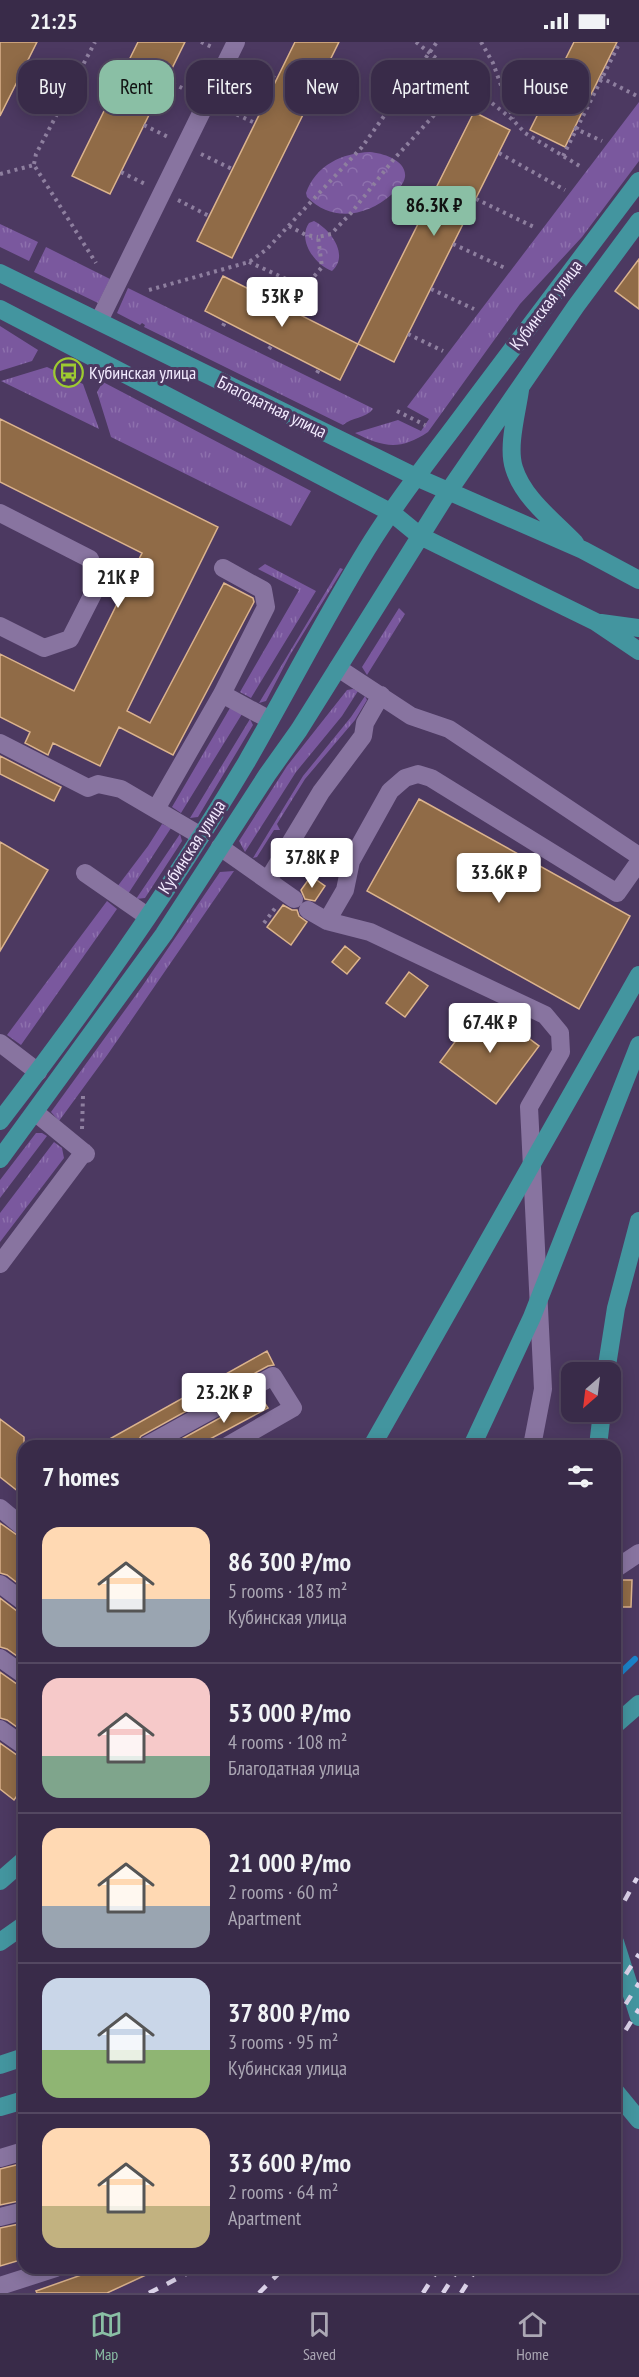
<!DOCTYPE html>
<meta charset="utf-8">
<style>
body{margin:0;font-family:"PT Sans Narrow",sans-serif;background:#403350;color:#f1f3f6;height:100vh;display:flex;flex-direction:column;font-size:22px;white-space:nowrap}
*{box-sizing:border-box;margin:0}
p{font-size:20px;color:#aba7b4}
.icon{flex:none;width:33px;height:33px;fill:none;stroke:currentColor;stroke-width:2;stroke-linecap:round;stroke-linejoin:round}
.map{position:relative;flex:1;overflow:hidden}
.details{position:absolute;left:18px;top:1398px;width:603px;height:834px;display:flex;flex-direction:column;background:#392b49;border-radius:18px;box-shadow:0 3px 15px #0003,0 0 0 2px #534761}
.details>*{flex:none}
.hud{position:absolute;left:18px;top:18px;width:603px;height:54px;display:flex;gap:12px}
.needle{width:39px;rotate:208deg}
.buttons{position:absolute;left:561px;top:1320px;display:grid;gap:12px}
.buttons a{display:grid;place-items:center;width:60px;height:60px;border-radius:12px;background:#392b49;box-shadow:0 3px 15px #0003,0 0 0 2px #534761;font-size:30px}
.price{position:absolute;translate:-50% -51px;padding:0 14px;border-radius:6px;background:#fff;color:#222;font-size:20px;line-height:39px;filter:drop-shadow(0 2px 3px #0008)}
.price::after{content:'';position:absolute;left:50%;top:36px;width:18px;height:14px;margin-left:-9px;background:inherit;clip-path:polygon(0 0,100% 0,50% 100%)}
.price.active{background:#8abfa5;color:#111}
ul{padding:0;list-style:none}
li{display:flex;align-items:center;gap:18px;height:150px;padding:0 24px}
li+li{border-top:2px solid #534761}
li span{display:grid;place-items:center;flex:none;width:168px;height:120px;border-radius:18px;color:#555}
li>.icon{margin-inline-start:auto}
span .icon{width:72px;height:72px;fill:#fffc;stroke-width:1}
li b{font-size:26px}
h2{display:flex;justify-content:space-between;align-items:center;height:72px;padding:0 24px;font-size:26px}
.tag{padding:0 21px;border-radius:18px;background:#392b49;box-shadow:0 3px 15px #0003,0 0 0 2px #534761;font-size:21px;line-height:54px}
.tag.active{background:#8abfa5;color:#111}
.status{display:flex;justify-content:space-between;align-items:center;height:42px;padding:0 30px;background:#392b49;direction:ltr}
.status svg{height:16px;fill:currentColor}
.tab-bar{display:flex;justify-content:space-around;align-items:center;height:84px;border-top:2px solid #534761;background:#392b49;font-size:16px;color:#aba7b4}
.tab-bar a{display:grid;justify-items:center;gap:3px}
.tab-bar .active{color:#8abfa5}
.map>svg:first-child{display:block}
.grass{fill:url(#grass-tufts)}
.park{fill:url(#park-crowns)}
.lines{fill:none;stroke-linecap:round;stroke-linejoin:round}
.stream{stroke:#1b82c8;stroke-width:6}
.building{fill:#906b47;stroke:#dbb38d;stroke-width:1.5}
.path{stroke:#8e7f9f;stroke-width:4;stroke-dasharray:3 4.5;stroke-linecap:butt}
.minor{stroke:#8874a0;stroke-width:18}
.major{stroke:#43959f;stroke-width:18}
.rail{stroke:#dcd3ea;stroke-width:4.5;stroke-dasharray:10 10;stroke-linecap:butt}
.labels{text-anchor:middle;stroke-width:6;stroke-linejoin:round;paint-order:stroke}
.street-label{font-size:18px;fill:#f3ebff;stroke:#4c3961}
.poi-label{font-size:18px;fill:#f3ebff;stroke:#4c3961;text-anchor:start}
</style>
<div class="status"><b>21:25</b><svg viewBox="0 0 49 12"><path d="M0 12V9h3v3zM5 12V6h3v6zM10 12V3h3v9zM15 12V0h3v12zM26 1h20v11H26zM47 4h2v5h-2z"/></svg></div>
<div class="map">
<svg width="639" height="2251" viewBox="0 0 639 2251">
<defs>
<pattern id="grass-tufts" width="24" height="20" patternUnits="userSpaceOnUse" patternTransform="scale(1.5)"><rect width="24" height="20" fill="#7a589e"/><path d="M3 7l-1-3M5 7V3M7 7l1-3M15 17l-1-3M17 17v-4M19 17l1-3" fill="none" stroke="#8d70ad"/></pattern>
<pattern id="park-crowns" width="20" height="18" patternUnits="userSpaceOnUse" patternTransform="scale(1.5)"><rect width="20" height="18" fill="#7a589e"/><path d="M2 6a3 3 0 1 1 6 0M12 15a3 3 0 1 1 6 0" fill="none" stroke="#8d70ad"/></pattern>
</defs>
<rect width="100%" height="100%" fill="#4c3961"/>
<!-- grass -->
<path class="grass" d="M 639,60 L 639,119 L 582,195 L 520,262 L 428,390 C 400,409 383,405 355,391 L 398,378 L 421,389 L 429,377 L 407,365 Z
M 0,182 L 38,200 L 29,219 L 0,205 Z
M 46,205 L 110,237 L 98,261 L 34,230 Z
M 128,246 L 372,366 L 373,367 C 365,377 352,375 343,383 L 144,285 L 145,283 L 142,281 L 140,283 L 117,271 Z
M 0,284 L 38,308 L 32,319 L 0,329 Z
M 47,325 L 83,342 L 99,387 L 1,339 Z
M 103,340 L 311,449 L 291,484 L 111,395 L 97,350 Z
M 265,522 L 316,549 L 251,656 L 240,650 L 299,548 L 258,527 Z
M 340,526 L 343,527 L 290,613 L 266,659 L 259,661 Z
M 399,566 L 405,572 L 367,633 L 362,625 Z
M 353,647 L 358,649 L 342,674 L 296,730 L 245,810 L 239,799 L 287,724 L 347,648 Z
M 365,654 L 367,658 L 355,678 L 305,737 L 277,782 L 280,788 L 274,788 L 257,815 L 253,816 L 303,734 L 351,675 Z
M 230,666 L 242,672 L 181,771 L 172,765 Z
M 250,677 L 253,683 L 198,775 L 190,776 Z
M 162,782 L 171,786 L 128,852 L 117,845 L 148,804 Z
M 180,792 L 182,799 L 145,856 L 136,857 Z
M 234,829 L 108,1012 L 59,1079 L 51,1070 L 141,946 L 220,830 Z
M 107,859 L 117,867 L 21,1003 L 7,993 Z
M 36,1091 L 42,1091 L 47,1094 L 0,1156 L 0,1138 Z
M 54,1100 L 62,1106 L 64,1116 L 0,1200 L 0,1171 Z"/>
<!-- park -->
<path class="park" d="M 370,110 C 382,111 407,118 405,135 C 404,142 397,149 391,153 C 367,174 332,181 307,155 L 306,151 C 316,123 342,111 370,110 Z
M 314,179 C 330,187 350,213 332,229 C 315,223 297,198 309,181 Z"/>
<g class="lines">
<!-- stream -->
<path class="stream" d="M 615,1636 L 635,1617"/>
</g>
<!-- building -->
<path class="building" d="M 0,0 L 37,0 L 0,74 Z
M 138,0 L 185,0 L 110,152 L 72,134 Z
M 295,0 L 339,0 L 232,216 L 197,199 Z
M 574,0 L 617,0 L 565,105 L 530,88 Z
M 474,70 L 510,88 L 394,320 L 358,302 Z
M 639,217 L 639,267 L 615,249 Z
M 223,234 L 358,302 L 340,338 L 205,269 Z
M 0,377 L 218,485 L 127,669 L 150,681 L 224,541 L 253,556 L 254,560 L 173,713 L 119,685 L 100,724 L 53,701 L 48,713 L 25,701 L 30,690 L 0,675 L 0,612 L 74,649 L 142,511 L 0,440 Z
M 0,714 L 61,745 L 54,759 L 0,732 Z
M 419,757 L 630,874 L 579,967 L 367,849 Z
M 0,800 L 48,828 L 0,909 Z
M 311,834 L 325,844 L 315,859 L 305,857 L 301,848 Z
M 283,863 L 292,868 L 297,868 L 299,874 L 307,880 L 291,903 L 267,885 Z
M 345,904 L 360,916 L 347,932 L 332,920 Z
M 409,930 L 428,944 L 405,975 L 386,961 Z
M 483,962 L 539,1004 L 496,1062 L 440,1020 Z
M 267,1309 L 274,1323 L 268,1324 L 141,1394 L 135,1404 L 97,1404 Z
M 260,1354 L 268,1366 L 197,1404 L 169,1404 Z
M 0,1377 L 24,1395 L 24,1454 L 0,1435 Z
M 0,1481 L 24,1498 L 24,1546 L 7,1533 L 0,1531 Z
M 615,1538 L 632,1538 L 631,1565 L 615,1565 Z
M 0,1556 L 17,1569 L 24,1571 L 24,1619 L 7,1607 L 0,1605 Z
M 0,1630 L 17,1642 L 24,1644 L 24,1690 L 7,1678 L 0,1676 Z
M 0,1701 L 17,1713 L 24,1715 L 24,1744 L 14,1758 L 0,1747 Z
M 24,2121 L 24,2158 L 0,2163 L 0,2127 Z
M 24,2181 L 24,2217 L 0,2224 L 0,2186 Z
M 101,2226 L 161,2226 L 107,2251 L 37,2251 L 36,2249 Z"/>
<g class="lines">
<!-- path -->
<path class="path" d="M 201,0 L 214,6
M 416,0 L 513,78 L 525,91 L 583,126
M 481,0 L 493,21 L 513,77
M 245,22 L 277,37
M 600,35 L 637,54
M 166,38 L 192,51
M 223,66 L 255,81
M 144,83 L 170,96
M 574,86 L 602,99
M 499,111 L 565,148
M 201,112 L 232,127
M 563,114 L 620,0
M 34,122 L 36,112 L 95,0
M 121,130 L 147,143
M 0,132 L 34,123 L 96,221
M 476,157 L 536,186
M 178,158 L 209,174
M 289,184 L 306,193 L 318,195
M 453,202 L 505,226
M 249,220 L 299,243 L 306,244 L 322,225 L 318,195 L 331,192 L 351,171 L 394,117 L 436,71 L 472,45
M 431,247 L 474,267
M 149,248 L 249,220 L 267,207 L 362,105 L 437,0
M 223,284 L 225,280
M 408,292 L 443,309
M 269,307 L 272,303
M 317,331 L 319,327
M 397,369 L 425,383
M 264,881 L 276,865
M 82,1087 L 83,1054"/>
<!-- minor -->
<path class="minor" d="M 99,279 L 236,0
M 0,471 L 90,517 L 98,542 L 70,597 L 44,606 L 0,584
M 338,626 L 411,674 L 449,687 L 639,814
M 222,652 L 270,678
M 0,701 L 88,746 L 98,742 L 121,747 L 201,794
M 156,767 L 222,652 L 266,565 L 263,548 L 223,526
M 220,805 L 294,857
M 85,831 L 147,874
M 268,838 L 321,750 L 363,694 L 365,681 L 381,653
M 308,868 L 327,879 L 370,890 L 545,973 L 560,991 L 561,1010 L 529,1065 L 543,1347 L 532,1404
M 327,879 L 345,848 L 351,819 L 390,749 L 405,736 L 418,732 L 431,736 L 617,851 L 639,820
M 0,1001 L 38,1030
M 36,1071 L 86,1112
M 0,1222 L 84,1110
M 146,1404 L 273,1334 L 293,1366 L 227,1404
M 0,1466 L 24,1486
M 615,1527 L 639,1511
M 0,1542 L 24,1560
M 0,1616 L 24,1633
M 0,1687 L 24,1704
M 0,2116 L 24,2109
M 0,2175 L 24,2169
M 0,2244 L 56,2226"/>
<!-- major -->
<path class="major" d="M 0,231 L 416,435 L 583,508 L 639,538
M 0,267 L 392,471 L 420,494 L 596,580 L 639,609
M 520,348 C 517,370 507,405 514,426 C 523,456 554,479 575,501
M 601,581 L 639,586
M 0,1079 C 88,965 172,845 246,721 C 287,650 324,577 367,507 C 399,455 438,407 474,358 C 529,285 584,212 639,139
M 0,1117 L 164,892 L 267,733 L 299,688 L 448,450 L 576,264 L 639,179
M 606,1330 L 616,1266 L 639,1179
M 372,1404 L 639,933
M 472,1404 L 532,1275 L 639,1003
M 598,1404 L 602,1370
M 615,1683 L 639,1662
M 0,1839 L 24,1818
M 0,1900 L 24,1883
M 615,1900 L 639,1975
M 0,2023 L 24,2015
M 615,2049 L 639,2078
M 0,2065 L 24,2058"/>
<!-- rail -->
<path class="rail" d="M 615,1876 L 637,1836
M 615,1949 L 639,1912
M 615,1979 L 639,1941
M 615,2005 L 639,1967
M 149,2251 L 198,2226
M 259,2251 L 284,2226
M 423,2251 L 439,2226
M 443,2251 L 459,2226
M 461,2251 L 477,2226"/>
</g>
<!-- icons -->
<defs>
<symbol id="bus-ring" viewBox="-11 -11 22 22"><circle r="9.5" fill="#4c3961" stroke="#9dca30" stroke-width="1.5"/><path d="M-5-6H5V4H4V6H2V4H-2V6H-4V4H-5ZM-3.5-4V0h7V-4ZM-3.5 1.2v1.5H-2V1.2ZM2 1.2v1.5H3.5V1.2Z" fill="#9dca30"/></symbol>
</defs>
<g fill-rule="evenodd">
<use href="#bus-ring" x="52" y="314" width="33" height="33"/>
</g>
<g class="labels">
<!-- street labels -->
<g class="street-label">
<text transform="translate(546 263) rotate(-53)" y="6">Кубинская улица</text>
<text transform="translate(272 365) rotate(26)" y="6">Благодатная улица</text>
<text transform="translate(192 805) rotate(-57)" y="6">Кубинская улица</text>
</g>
<!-- poi labels -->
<g class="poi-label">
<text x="89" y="337">Кубинская улица</text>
</g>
</g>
</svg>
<div class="buttons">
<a><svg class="needle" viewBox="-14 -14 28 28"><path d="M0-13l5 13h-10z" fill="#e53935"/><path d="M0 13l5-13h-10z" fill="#aba7b4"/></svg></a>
</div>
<b class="price active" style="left:434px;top:195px">86.3K ₽</b>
<b class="price" style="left:282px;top:286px">53K ₽</b>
<b class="price" style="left:118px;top:567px">21K ₽</b>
<b class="price" style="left:312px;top:847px">37.8K ₽</b>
<b class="price" style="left:499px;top:862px">33.6K ₽</b>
<b class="price" style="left:490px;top:1012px">67.4K ₽</b>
<b class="price" style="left:224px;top:1382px">23.2K ₽</b>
<div class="hud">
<a class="tag">Buy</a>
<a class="tag active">Rent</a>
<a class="tag">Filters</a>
<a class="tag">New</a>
<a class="tag">Apartment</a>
<a class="tag">House</a>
</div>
<section class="details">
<h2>7 homes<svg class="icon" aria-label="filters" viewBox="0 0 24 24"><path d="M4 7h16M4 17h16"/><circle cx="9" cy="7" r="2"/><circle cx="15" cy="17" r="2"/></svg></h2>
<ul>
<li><span style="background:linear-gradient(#ffd9b3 60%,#9aa5b1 0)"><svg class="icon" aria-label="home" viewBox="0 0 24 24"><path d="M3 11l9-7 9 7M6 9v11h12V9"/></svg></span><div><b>86 300 ₽/mo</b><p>5 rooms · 183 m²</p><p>Кубинская улица</p></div></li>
<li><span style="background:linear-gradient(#f6c9c9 65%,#7fa58c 0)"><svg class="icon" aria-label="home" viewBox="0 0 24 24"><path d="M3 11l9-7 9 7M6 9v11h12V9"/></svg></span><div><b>53 000 ₽/mo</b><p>4 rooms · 108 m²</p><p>Благодатная улица</p></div></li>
<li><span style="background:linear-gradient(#ffd9b3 65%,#9aa5b1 0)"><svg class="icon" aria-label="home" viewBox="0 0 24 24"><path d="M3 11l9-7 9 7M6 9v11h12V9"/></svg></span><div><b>21 000 ₽/mo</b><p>2 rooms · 60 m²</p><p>Apartment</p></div></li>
<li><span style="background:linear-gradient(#c9d6e8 60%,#8fb573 0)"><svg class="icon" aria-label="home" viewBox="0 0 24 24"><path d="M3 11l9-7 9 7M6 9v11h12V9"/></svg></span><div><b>37 800 ₽/mo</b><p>3 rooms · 95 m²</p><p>Кубинская улица</p></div></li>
<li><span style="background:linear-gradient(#ffd9b3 65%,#c2b280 0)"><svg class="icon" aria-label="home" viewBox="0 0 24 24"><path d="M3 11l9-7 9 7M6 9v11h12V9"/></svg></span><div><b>33 600 ₽/mo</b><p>2 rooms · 64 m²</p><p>Apartment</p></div></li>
</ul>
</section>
</div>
<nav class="tab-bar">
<a class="active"><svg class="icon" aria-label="map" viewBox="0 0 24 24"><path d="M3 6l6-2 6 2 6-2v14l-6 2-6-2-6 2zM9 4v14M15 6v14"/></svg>Map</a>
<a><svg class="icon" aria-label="saved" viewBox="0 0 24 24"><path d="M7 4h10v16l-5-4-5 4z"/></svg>Saved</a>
<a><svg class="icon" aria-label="home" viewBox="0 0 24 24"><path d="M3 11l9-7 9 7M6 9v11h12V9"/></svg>Home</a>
</nav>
